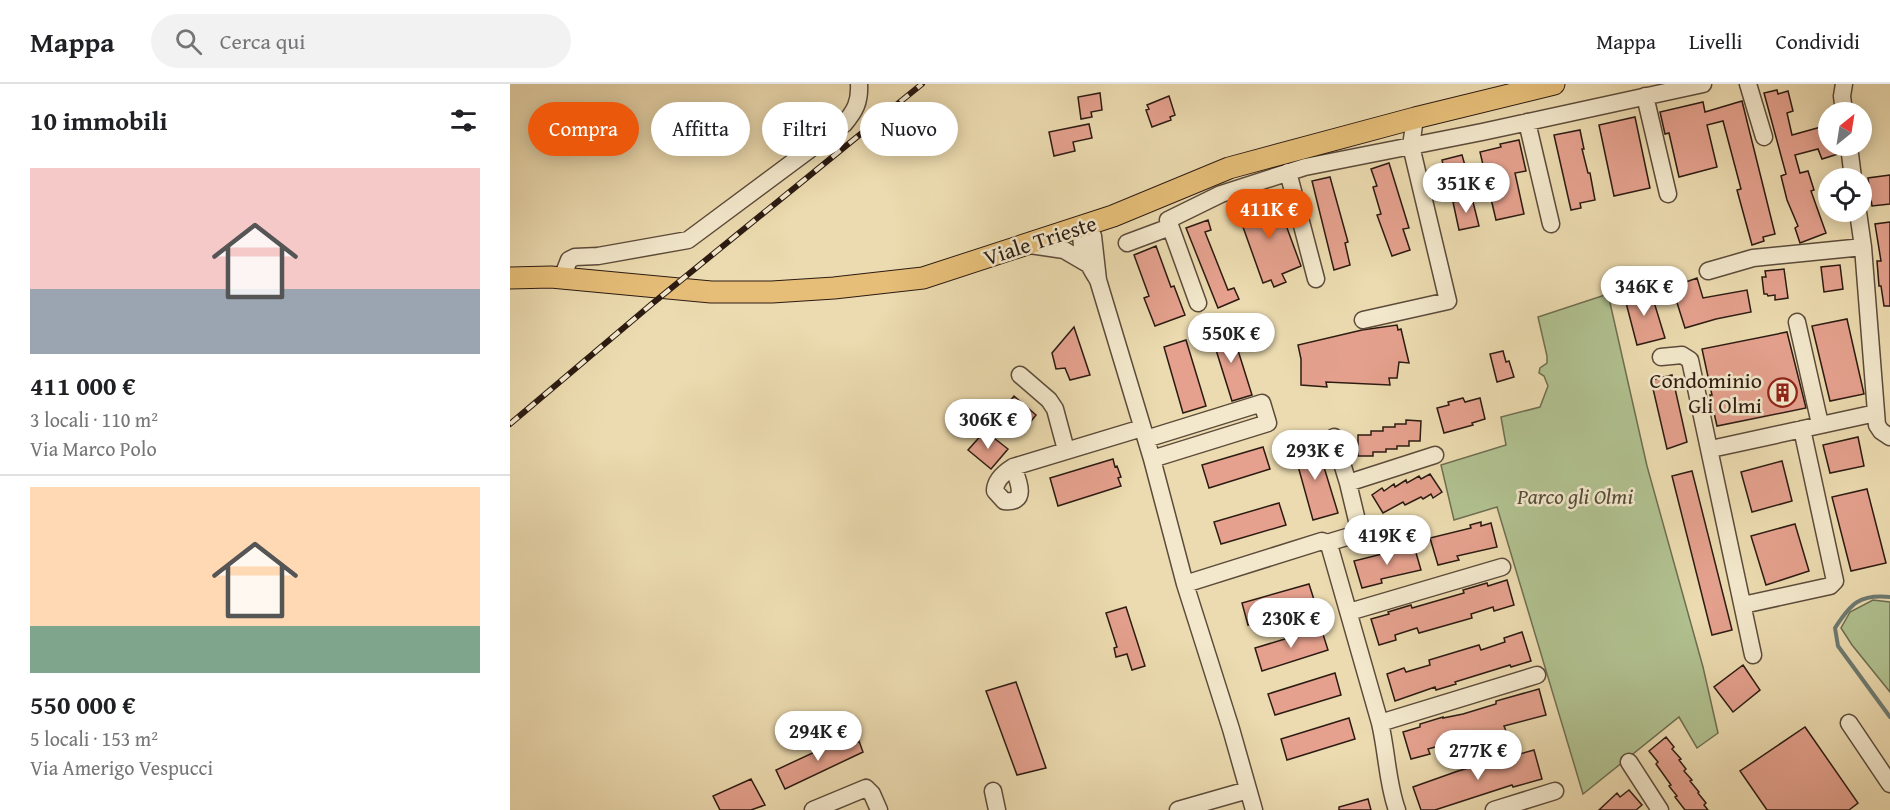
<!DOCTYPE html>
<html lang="it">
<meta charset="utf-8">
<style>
body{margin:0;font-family:"Gentium Book Plus",serif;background:#f2f2f2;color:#202124;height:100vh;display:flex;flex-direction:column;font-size:22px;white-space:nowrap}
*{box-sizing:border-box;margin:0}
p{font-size:20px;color:#757577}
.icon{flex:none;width:33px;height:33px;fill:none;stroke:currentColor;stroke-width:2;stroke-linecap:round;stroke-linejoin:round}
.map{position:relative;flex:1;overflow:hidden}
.sheet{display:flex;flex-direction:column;background:#fff;width:510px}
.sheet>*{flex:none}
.hud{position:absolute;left:18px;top:18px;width:570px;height:54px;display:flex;gap:12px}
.needle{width:39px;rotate:30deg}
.tools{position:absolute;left:1308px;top:18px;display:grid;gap:12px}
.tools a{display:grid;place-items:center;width:54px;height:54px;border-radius:50%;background:#fff;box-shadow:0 3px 15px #0003;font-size:30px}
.price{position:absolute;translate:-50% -51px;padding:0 14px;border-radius:21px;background:#fff;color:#222;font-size:20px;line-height:39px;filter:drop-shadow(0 2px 3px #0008)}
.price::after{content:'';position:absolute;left:50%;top:36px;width:18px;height:14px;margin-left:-9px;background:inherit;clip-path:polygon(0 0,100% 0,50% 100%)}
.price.on{background:#ea580c;color:#fff}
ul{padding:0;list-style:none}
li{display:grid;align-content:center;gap:12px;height:318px;padding:0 30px}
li+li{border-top:2px solid #e0e0e0}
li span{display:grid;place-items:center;height:186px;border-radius:0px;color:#555}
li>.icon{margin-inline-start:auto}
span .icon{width:108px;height:108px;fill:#fffc;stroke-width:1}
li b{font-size:26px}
h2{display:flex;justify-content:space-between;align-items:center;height:72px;padding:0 30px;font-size:26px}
.chip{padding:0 21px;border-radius:27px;background:#fff;box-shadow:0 3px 15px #0003;font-size:21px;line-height:54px}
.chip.on{background:#ea580c;color:#fff}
header{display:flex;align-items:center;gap:36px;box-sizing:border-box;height:84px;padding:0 30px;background:#fff;border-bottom:2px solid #e0e0e0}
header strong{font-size:28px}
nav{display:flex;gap:33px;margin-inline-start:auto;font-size:21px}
.search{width:420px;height:54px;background:#f2f2f2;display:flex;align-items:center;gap:15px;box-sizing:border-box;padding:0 21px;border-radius:33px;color:#757577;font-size:22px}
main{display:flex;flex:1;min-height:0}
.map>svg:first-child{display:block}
.green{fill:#b1c190;stroke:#6e6e51;stroke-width:1.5}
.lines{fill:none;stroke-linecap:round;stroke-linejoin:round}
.stream{stroke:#6d7a71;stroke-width:4}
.building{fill:#e5a18e;stroke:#2c1b12;stroke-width:1.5}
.minor-casing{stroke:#5c4b3a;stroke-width:19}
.major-casing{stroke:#2c1b12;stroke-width:23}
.minor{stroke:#f3e8cc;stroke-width:16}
.major{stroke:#e6be78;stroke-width:21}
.rail-casing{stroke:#2c1b12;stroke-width:6}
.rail{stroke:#f3e8cc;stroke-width:4;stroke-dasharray:11;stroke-linecap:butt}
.labels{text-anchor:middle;stroke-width:5;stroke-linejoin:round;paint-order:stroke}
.street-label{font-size:22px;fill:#2c1b12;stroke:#f3e8cc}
.poi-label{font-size:22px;fill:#2c1b12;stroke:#f3e8cc;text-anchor:end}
.park-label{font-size:22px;font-style:italic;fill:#544d38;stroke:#f3e8cc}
</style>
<header>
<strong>Mappa</strong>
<div class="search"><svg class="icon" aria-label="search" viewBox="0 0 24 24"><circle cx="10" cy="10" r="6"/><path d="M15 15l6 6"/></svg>Cerca qui</div>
<nav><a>Mappa</a><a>Livelli</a><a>Condividi</a></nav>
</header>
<main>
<section class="sheet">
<h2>10 immobili<svg class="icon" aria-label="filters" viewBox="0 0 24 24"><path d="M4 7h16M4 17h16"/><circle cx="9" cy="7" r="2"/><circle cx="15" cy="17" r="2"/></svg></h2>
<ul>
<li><span style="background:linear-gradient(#f6c9c9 65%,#9aa5b1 0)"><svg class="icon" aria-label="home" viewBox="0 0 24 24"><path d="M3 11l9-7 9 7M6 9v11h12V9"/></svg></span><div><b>411 000 €</b><p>3 locali · 110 m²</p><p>Via Marco Polo</p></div></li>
<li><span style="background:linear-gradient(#ffd9b3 75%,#7fa58c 0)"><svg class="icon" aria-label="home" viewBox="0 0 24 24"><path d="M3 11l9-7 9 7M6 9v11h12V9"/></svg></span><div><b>550 000 €</b><p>5 locali · 153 m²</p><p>Via Amerigo Vespucci</p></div></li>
</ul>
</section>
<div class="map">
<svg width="1380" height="726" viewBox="0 0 1380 726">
<rect width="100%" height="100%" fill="#ecdbb0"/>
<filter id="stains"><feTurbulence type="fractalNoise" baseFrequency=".00333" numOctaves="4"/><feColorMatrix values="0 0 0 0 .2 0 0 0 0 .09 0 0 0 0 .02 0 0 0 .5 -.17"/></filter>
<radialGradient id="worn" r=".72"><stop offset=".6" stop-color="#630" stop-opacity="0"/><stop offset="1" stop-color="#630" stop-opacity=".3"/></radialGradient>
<!-- green -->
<path class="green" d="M 1098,210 L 1137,382 L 1193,583 L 1208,649 L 1187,664 L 1169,633 L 1073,710 L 987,423 L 944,436 L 931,381 L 996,361 L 991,333 L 1030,323 L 1038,302 L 1034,292 L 1029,289 L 1030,284 L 1037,279 L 1037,272 L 1028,233 Z
M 1363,516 L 1380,518 L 1380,608 L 1342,561 L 1331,544 L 1340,528 Z"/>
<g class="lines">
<!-- stream -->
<path class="stream" d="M 1380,513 C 1350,510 1341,519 1325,544 L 1328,562 L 1380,633"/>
</g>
<!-- building -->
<path class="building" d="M 1267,6 L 1268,10 L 1278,7 L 1283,27 L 1277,29 L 1282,51 L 1318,41 L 1318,62 L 1325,62 L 1328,70 L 1312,75 L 1308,65 L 1285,71 L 1290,89 L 1298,87 L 1304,106 L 1301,107 L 1316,149 L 1290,159 L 1285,144 L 1288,142 L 1277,116 L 1271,92 L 1276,90 L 1254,9 Z
M 590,9 L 592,26 L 581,28 L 582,33 L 571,35 L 568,13 Z
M 659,12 L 665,31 L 660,33 L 661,36 L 642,43 L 636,26 L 639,25 L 637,21 Z
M 1232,17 L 1265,150 L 1253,153 L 1254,157 L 1242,161 L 1227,106 L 1231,105 L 1213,37 L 1197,41 L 1207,83 L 1169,93 L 1159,49 L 1155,50 L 1150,28 L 1193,18 L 1195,28 Z
M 1125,33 L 1140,104 L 1104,112 L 1089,41 Z
M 579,40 L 582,54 L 563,58 L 565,67 L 544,72 L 539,48 Z
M 1070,46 L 1074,65 L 1072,65 L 1078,89 L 1080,89 L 1085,116 L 1070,119 L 1071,124 L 1061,126 L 1044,51 Z
M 1009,56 L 1016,87 L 1005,89 L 1014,130 L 986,136 L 970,68 L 991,63 L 990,60 Z
M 952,71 L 958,92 L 950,94 L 951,99 L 938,102 L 932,76 Z
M 879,79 L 899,144 L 893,145 L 900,166 L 882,172 L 867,131 L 871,130 L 863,103 L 867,102 L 861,85 Z
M 1380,91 L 1380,120 L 1362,122 L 1358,94 Z
M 820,93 L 838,158 L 835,159 L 840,181 L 824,186 L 802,97 Z
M 744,113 L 747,121 L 766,114 L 791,182 L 772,190 L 776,198 L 764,203 L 761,196 L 753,199 L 728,129 L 735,127 L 731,118 Z
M 962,114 L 969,142 L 949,146 L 943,118 Z
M 698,136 L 701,146 L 695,148 L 718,206 L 724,204 L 729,215 L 708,224 L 676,144 Z
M 1380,138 L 1380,222 L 1374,222 L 1371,202 L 1369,202 L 1367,177 L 1371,177 L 1365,140 Z
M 646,162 L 661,203 L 664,202 L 675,231 L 645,242 L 634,214 L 639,212 L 624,171 Z
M 1330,181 L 1333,205 L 1314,208 L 1311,183 Z
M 1274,185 L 1278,214 L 1265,216 L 1265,211 L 1258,212 L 1257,210 L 1254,210 L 1252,193 L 1256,193 L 1255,187 Z
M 1187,194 L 1193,214 L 1237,206 L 1241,228 L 1206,235 L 1175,244 L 1162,203 Z
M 1140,205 L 1155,254 L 1127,261 L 1114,211 Z
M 1337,235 L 1354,310 L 1320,317 L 1302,242 Z
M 887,241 L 888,246 L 891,245 L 899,279 L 889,278 L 887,294 L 879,294 L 880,301 L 816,298 L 817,303 L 791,301 L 791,275 L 788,261 L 852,246 Z
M 564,243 L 580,291 L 560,296 L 555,284 L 546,285 L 542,269 Z
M 721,244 L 742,311 L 722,317 L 701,250 Z
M 1277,248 L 1296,324 L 1207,342 L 1200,311 L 1202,311 L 1192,265 Z
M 676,256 L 696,322 L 673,329 L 654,263 Z
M 993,267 L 996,278 L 999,277 L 1004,293 L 987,298 L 980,270 Z
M 1162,291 L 1177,358 L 1157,365 L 1141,296 Z
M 504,312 L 526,331 L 510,351 L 487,332 Z
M 953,314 L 955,318 L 970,314 L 975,335 L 962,339 L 963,341 L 934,349 L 927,324 L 939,321 L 938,318 Z
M 896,336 L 911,337 L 910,357 L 899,357 L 899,362 L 887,362 L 887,365 L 876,365 L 876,368 L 863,368 L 863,372 L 848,372 L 848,351 L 861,351 L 861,347 L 873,347 L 873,343 L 885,343 L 885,340 L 896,340 Z
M 475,347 L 498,365 L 481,385 L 458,366 Z
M 1348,353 L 1354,382 L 1320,389 L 1313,361 Z
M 806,357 L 828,429 L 803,436 L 783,364 Z
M 753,363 L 760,385 L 699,404 L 692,381 Z
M 603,375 L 605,383 L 607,382 L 611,393 L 608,394 L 611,402 L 548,422 L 540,394 Z
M 1272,377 L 1282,417 L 1242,428 L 1231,388 Z
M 1182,387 L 1222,546 L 1202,551 L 1162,392 Z
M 920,390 L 932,408 L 923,414 L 921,410 L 913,415 L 911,413 L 895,421 L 893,418 L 873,429 L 862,411 L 872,404 L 874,407 L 884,400 L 885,403 L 896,396 L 897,399 L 909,392 L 911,395 Z
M 1357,405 L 1376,479 L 1341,487 L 1322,413 Z
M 769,419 L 776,441 L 711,460 L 704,438 Z
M 971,438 L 971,442 L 981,439 L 987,463 L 947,472 L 949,476 L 928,481 L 920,454 L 961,444 L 960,441 Z
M 1285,440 L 1299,487 L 1256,501 L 1241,452 Z
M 894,461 L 895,465 L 904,462 L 911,486 L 871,495 L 872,499 L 852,504 L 844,477 L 884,467 L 884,464 Z
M 997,496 L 1004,521 L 984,527 L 983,523 L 961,530 L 962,534 L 909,549 L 907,544 L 885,551 L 886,556 L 869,561 L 861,535 L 879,530 L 878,528 L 901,521 L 902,524 L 954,509 L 953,506 L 977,499 L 978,502 Z
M 799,500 L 806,522 L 738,541 L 732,519 Z
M 616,523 L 635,582 L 622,586 L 617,570 L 606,573 L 604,564 L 607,563 L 596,529 Z
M 811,544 L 818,566 L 752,587 L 745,564 Z
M 1012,548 L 1021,577 L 1001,583 L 1000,581 L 945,598 L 946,600 L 926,606 L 925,603 L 885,617 L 877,590 L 894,584 L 896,588 L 920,581 L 919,576 L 969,561 L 971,566 L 995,558 L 994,554 Z
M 1233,581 L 1250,606 L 1223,628 L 1204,603 Z
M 825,589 L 831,611 L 765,631 L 758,610 Z
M 506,598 L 536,684 L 507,691 L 476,607 Z
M 1029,605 L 1036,631 L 994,642 L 996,647 L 977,652 L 976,649 L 918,665 L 920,670 L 901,675 L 893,648 L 910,643 L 910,640 L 933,633 L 933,634 L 953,630 L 986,620 L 986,617 Z
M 839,634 L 845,655 L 777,676 L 771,655 Z
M 1295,643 L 1348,719 L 1339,726 L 1257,726 L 1230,687 Z
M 337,653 L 341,661 L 349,657 L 353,668 L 275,705 L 266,686 Z
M 1156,653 L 1164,663 L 1162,665 L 1171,675 L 1169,676 L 1176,685 L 1174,687 L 1182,696 L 1180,697 L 1189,708 L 1188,709 L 1196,719 L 1194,721 L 1198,726 L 1175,726 L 1165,713 L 1167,712 L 1159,702 L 1161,701 L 1146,680 L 1148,678 L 1139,667 Z
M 1024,666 L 1032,695 L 1003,703 L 1002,701 L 925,726 L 911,726 L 903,703 L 948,687 Z
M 241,695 L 255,721 L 241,726 L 210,726 L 203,712 Z
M 1119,706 L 1132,721 L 1126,726 L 1089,726 L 1107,709 L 1110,713 Z
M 858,715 L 861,726 L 829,726 L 829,723 Z"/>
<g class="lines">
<defs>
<path id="minor" d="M 1238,0 L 1254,53
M 1334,0 L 1332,12 L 1334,28
M 1135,12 L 1158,110
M 1017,38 L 1041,140
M 1339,62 L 1343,94
M 778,88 L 806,195
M 1348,128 L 1353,163 L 1367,341 L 1371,347 L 1380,353
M 617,159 L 660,143
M 520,161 L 554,166 L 578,180
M 1198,187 L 1243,174 L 1353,163
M 52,194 L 59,176 L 65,173 L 88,172 L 178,156 L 334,40 C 345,27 350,18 349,0
M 588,196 C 578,180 565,160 575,142 L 583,152 L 588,196 L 642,375 L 675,500 L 721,645 L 744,726
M 688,219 L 658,136 L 711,110 L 795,83 L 972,48 L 1193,0
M 853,236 L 938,217 L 901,62 L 905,34
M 1287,238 L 1310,340
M 1151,273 L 1172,271 L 1180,276 L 1243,571
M 510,291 L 539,316 L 545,325 L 556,366
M 824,353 L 838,399
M 636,355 L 752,319 L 758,339 L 642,375
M 1201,365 L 1366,329
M 503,383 C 508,396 519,420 494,417 L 485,407 C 485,396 495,388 503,383 L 632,344
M 817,459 L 820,464 L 870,639 C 877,668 877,698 887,726
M 675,500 L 812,457 L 817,459 L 850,449 L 838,399 L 925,371
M 1233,521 L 1320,502 L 1325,497 L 1292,345
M 839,528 L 992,483
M 870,639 L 1027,591
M 1339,639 L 1380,700
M 1119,678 L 1150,726
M 483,707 L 487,726
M 303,726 L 356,704 L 362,710 L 369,726
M 668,726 L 738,706
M 984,726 L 1045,707"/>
<path id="major" d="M 0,194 L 41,193 L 201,208 L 262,208 L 324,204 L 413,194 L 603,132 L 719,84 L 905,34 L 1044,0"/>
</defs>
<!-- minor casing -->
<use href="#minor" class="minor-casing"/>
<!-- major casing -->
<use href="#major" class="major-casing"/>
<!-- minor -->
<use href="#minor" class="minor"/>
<!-- major -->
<use href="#major" class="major"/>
<defs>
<path id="rail" d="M 0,340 L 143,219 L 412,0"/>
</defs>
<!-- rail casing -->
<use href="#rail" class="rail-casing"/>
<!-- rail -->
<use href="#rail" class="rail"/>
</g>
<!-- icons -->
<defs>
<symbol id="building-ring" viewBox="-11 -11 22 22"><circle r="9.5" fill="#f3e8cc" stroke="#8f2418" stroke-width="1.5"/><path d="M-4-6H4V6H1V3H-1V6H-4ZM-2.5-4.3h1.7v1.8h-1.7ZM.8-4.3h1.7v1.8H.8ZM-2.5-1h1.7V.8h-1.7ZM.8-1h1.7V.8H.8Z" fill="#8f2418"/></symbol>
</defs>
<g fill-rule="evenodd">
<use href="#building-ring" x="1256" y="292" width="33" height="33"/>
</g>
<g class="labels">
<!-- street labels -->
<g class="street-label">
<text transform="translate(530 156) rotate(-18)" y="8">Viale Trieste</text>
</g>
<!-- poi labels -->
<g class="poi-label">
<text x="1252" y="304">Condominio<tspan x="1252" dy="25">Gli Olmi</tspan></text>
</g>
<!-- park labels -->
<g class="park-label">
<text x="1065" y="420">Parco gli Olmi</text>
</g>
</g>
<rect width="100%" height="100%" filter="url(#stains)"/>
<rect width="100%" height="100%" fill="url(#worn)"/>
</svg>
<div class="tools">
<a><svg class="needle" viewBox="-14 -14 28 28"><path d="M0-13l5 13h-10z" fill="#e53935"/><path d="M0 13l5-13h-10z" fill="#757577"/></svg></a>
<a><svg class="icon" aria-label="locate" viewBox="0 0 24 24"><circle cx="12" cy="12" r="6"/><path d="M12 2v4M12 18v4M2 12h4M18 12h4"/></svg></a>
</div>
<b class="price" style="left:956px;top:130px">351K €</b>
<b class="price on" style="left:759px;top:156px">411K €</b>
<b class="price" style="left:1134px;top:233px">346K €</b>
<b class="price" style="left:721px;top:280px">550K €</b>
<b class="price" style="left:478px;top:366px">306K €</b>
<b class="price" style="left:805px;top:397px">293K €</b>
<b class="price" style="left:877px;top:482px">419K €</b>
<b class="price" style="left:781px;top:565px">230K €</b>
<b class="price" style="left:308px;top:678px">294K €</b>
<b class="price" style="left:968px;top:697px">277K €</b>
<div class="hud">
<a class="chip on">Compra</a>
<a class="chip">Affitta</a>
<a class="chip">Filtri</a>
<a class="chip">Nuovo</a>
</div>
</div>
</main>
